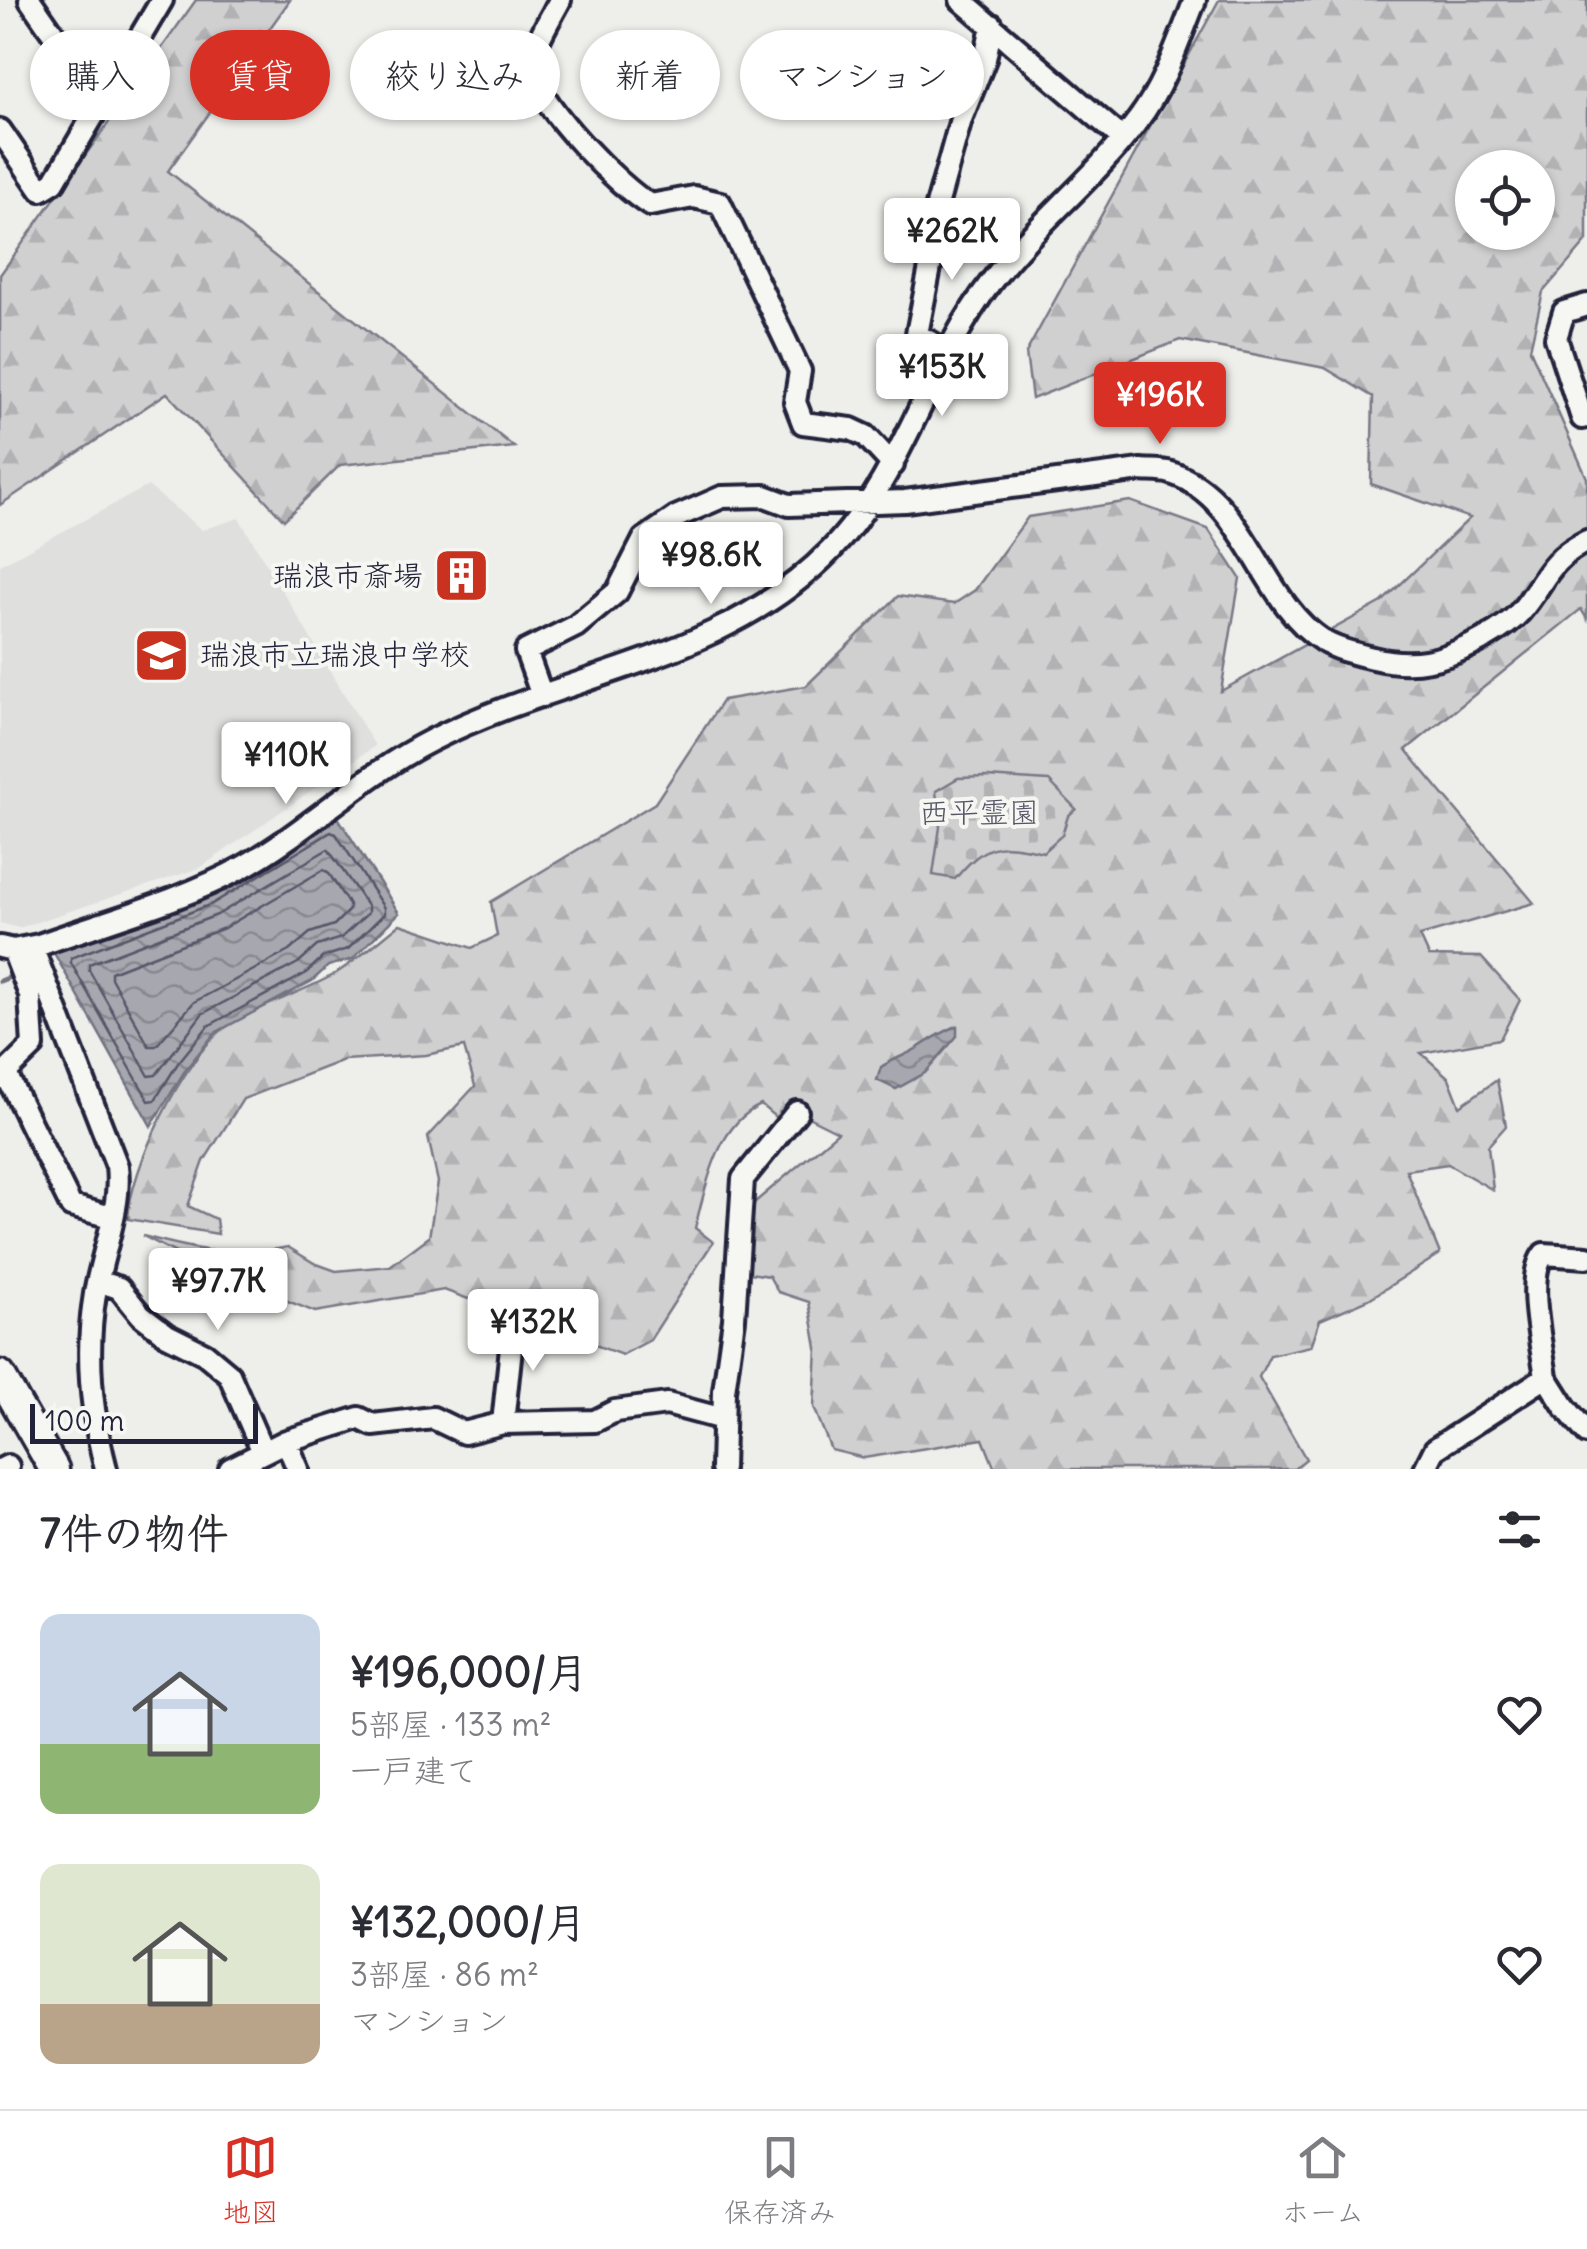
<!DOCTYPE html>
<html lang="ja">
<meta charset="utf-8">
<style>
body{margin:0;font-family:Delius,"Klee One",sans-serif;background:#f2f2f3;color:#2b2b33;height:100vh;display:flex;flex-direction:column;font-size:38px;white-space:nowrap}
*{box-sizing:border-box;margin:0}
p{font-size:32px;color:#7c7c81}
.icon{flex:none;width:55px;height:55px;fill:none;stroke:currentColor;stroke-width:2;stroke-linecap:round;stroke-linejoin:round}
.map{position:relative;height:1469px;overflow:hidden}
.drawer{display:flex;flex-direction:column;background:#fff;flex:1}
.drawer>*{flex:none}
.guide{position:absolute;left:30px;top:30px;width:1000px;height:90px;display:flex;gap:20px}
.controls{position:absolute;left:1455px;top:150px;display:grid;gap:20px}
.controls a{display:grid;place-items:center;width:100px;height:100px;border-radius:50%;background:#fff;box-shadow:0 2px 8px #0004;font-size:50px}
.scale{position:absolute;left:30px;bottom:25px;width:228px;box-sizing:border-box;padding-left:10px;border:5px solid #22223b;border-top:0;font-size:28px;line-height:35px;white-space:nowrap;color:#22223b;-webkit-text-stroke:8px #f6f6f2;paint-order:stroke}
.price{position:absolute;translate:-50% -85px;padding:0 22px;border-radius:10px;background:#fff;color:#222;font-size:32px;line-height:65px;filter:drop-shadow(0 2px 5px #0008)}
.price::after{content:'';position:absolute;left:50%;top:60px;width:30px;height:22px;margin-left:-15px;background:inherit;clip-path:polygon(0 0,100% 0,50% 100%)}
.price.on{background:#d93025;color:#fff}
ul{padding:0;list-style:none}
li{display:flex;align-items:center;gap:30px;height:250px;padding:0 40px}
li span{display:grid;place-items:center;flex:none;width:280px;height:200px;border-radius:20px;color:#555}
li>.icon{margin-inline-start:auto}
span .icon{width:120px;height:120px;fill:#fffc;stroke-width:1}
li b{font-size:42px}
h2{display:flex;justify-content:space-between;align-items:center;height:120px;padding:0 40px;font-size:42px}
.pill{padding:0 35px;border-radius:45px;background:#fff;box-shadow:0 2px 8px #0004;font-size:35px;line-height:90px}
.pill.on{background:#d93025;color:#fff}
.tab-bar{display:flex;justify-content:space-around;align-items:center;height:140px;border-top:2px solid #e1e1e2;background:#fff;font-size:28px;color:#7c7c81}
.tab-bar a{display:grid;justify-items:center;gap:5px}
.tab-bar .on{color:#d93025}
.map>svg:first-child{display:block}
.built{fill:#dfdfde}
.forest{fill:url(#forest-firs);stroke:#797986;stroke-width:2.5;fill-rule:evenodd}
.cemetery{fill:url(#cemetery-stones);stroke:#797986;stroke-width:2.5}
.water{fill:url(#water-waves);stroke:#727281;stroke-width:2.5}
.lines{fill:none;stroke-linecap:round;stroke-linejoin:round}
.shore{stroke:#575769;stroke-width:2.5}
.stream{stroke:#727281;stroke-width:5}
.minor-casing{stroke:#22223b;stroke-width:28}
.highway-casing{stroke:#22223b;stroke-width:35}
.minor{stroke:#f6f6f2;stroke-width:20}
.highway{stroke:#f6f6f2;stroke-width:28}
.labels{text-anchor:middle;stroke-width:8;stroke-linejoin:round;paint-order:stroke}
.poi-label{font-size:30px;fill:#22223b;stroke:#f6f6f2;text-anchor:end}
.park-label{font-size:30px;fill:#565668;stroke:#f6f6f2}
</style>
<div class="map">
<svg width="1587" height="1469" viewBox="0 0 1587 1469">
<defs>
<pattern id="forest-firs" width="22" height="20" patternUnits="userSpaceOnUse" patternTransform="scale(2.5)"><rect width="22" height="20" fill="#d0d0d1"/><path d="M5 1l3.5 6h-7zM16 11l3.5 6h-7z" fill="#b2b2b4"/></pattern>
<pattern id="cemetery-stones" width="16" height="16" patternUnits="userSpaceOnUse" patternTransform="scale(2.5)"><rect width="16" height="16" fill="#d0d0d1"/><path d="M2 7V4a2 2 0 0 1 4 0v3zM10 15v-3a2 2 0 0 1 4 0v3z" fill="#b2b2b4"/></pattern>
<pattern id="water-waves" width="16" height="10" patternUnits="userSpaceOnUse" patternTransform="scale(2.5)"><rect width="16" height="10" fill="#a7a7af"/><path d="M0 5q4-4 8 0t8 0" fill="none" stroke="#888890"/></pattern>
</defs>
<rect width="100%" height="100%" fill="#eeeeeb"/>
<filter id="ink" filterUnits="userSpaceOnUse"><feTurbulence type="fractalNoise" baseFrequency=".01" numOctaves="2"/><feDisplacementMap in="SourceGraphic" scale="20" xChannelSelector="R" yChannelSelector="G"/><feConvolveMatrix kernelMatrix="1 2 1 2 8 2 1 2 1" color-interpolation-filters="sRGB"/></filter>
<g filter="url(#ink)">
<!-- built -->
<path class="built" d="M 148,486 L 202,530 L 239,518 L 375,746 L 200,868 L 19,928 L 0,923 L 0,565 Z"/>
<!-- forest -->
<path class="forest" d="M 196,0 L 290,0 L 168,171 L 514,447 L 340,465 L 284,520 L 167,393 L 0,505 L 0,275 Z
M 1219,0 L 1587,0 L 1587,241 L 1543,292 L 1530,349 L 1587,478 L 1587,619 L 1581,609 L 1406,750 L 1534,903 L 1420,936 L 1429,956 L 1481,957 L 1520,1000 L 1500,1039 L 1421,1053 L 1449,1078 L 1460,1106 L 1497,1080 L 1506,1126 L 1488,1146 L 1493,1190 L 1448,1164 L 1406,1170 L 1440,1254 L 1369,1299 L 1320,1320 L 1311,1346 L 1270,1355 L 1259,1377 L 1306,1459 L 1294,1469 L 995,1469 L 983,1439 L 864,1458 L 831,1450 L 814,1407 L 817,1348 L 809,1302 L 778,1292 L 769,1276 L 743,1272 L 754,1203 L 838,1132 L 798,1112 L 775,1117 L 761,1105 C 717,1124 706,1185 695,1228 L 713,1242 L 650,1340 L 622,1355 L 576,1338 L 553,1310 L 525,1303 L 512,1315 L 444,1290 L 315,1312 L 205,1268 L 143,1236 C 196,1250 233,1259 288,1247 L 314,1263 L 336,1271 L 390,1266 L 429,1237 L 438,1182 L 428,1137 L 475,1086 L 464,1047 L 426,1055 L 344,1060 L 243,1099 L 204,1161 L 188,1206 L 216,1219 L 218,1234 L 128,1219 C 130,1169 183,1060 223,1029 C 249,1009 302,993 333,975 C 357,961 379,940 400,924 L 472,948 L 497,936 L 491,902 L 655,803 L 723,700 L 806,686 L 898,596 L 954,604 L 975,590 L 1028,517 L 1130,501 L 1208,529 L 1240,578 L 1221,691 L 1382,602 L 1470,518 L 1371,484 L 1373,397 L 1325,368 L 1180,340 L 1032,399 L 1026,353 ZM 1472,168 L 1538,168 L 1538,232 L 1472,232 Z"/>
<!-- cemetery -->
<path class="cemetery" d="M 987,777 L 1049,781 L 1076,809 L 1068,816 L 1062,835 L 1043,852 C 998,842 986,842 955,879 L 933,875 L 940,827 L 936,791 L 958,778 Z"/>
<!-- water -->
<path class="water" d="M 337,816 L 399,913 L 353,959 L 328,966 L 312,981 L 215,1033 L 186,1069 L 151,1126 L 54,953 L 207,895 Z
M 957,1026 L 957,1036 L 925,1073 L 896,1089 L 877,1080 L 881,1067 C 893,1059 907,1055 919,1047 C 932,1039 942,1032 957,1026 Z"/>
<g class="lines">
<!-- shore -->
<path class="shore" d="M 331,832 L 336,834 L 384,908 L 384,914 L 348,949 L 323,957 L 305,974 L 208,1026 L 178,1063 L 155,1100 L 149,1101 L 71,963 L 71,958 L 212,904 Z
M 328,849 L 368,907 L 368,913 L 341,938 L 317,946 L 298,963 L 202,1014 L 156,1075 L 149,1076 L 89,970 L 89,964 L 217,915 Z
M 323,870 L 328,872 L 349,905 L 349,910 L 334,925 L 310,933 L 289,951 L 194,1002 L 156,1046 L 149,1046 L 111,978 L 111,972 L 224,928 Z"/>
<!-- stream -->
<path class="stream" d="M 0,981 L 18,974"/>
<defs>
<path id="minor" d="M 30,0 L 102,104
M 560,0 C 550,20 529,49 533,72 C 539,106 620,188 650,205 L 694,197 L 720,203 L 800,371 L 795,402 L 803,423 L 851,429 L 866,436 L 893,465
M 961,0 L 1123,139
M 0,130 L 41,190 L 54,182 L 162,0
M 1587,305 L 1564,312 L 1556,338 L 1582,418 L 1587,417
M 947,352 L 917,334 L 931,262 L 931,227 L 961,119 L 985,59 L 992,25
M 542,696 L 526,651 L 576,626 L 617,592 L 644,539 L 676,517 L 722,497 L 765,496 L 789,505 L 905,501 L 1141,470 C 1150,471 1162,470 1171,473 C 1247,498 1260,601 1323,641 C 1337,650 1357,654 1373,658 C 1398,664 1424,664 1448,655 C 1471,647 1504,630 1520,612 C 1546,582 1546,561 1587,541
M 0,947 L 13,950 L 39,945 C 105,921 182,901 243,867 C 309,830 361,776 432,740 C 564,673 724,661 831,550 C 905,473 927,366 991,282 C 1035,224 1095,179 1138,120 C 1164,86 1179,40 1195,0
M 32,947 L 117,1166 C 122,1206 102,1253 95,1294 C 85,1353 91,1412 106,1469
M 6,1074 L 71,1206 L 111,1217
M 0,1078 L 33,1046 L 30,995 L 13,950
M 98,1281 L 119,1288 L 141,1315 L 167,1335 L 205,1354 L 229,1374 L 263,1452
M 1546,1377 L 1565,1407 L 1587,1433
M 503,1423 L 514,1319
M 286,1441 L 359,1418 L 373,1425 L 433,1418 L 464,1433 L 503,1423 L 595,1421 L 615,1411 L 667,1404 L 723,1419
M 2,1469 L 8,1466
M 230,1469 L 286,1441 L 298,1469
M 722,1469 L 724,1391 L 734,1319 L 743,1179 L 797,1112
M 1425,1469 L 1435,1449 L 1546,1377 C 1542,1347 1525,1277 1544,1254 L 1587,1257"/>
<path id="highway" d="M 0,1375 L 54,1469"/>
</defs>
<!-- minor casing -->
<use href="#minor" class="minor-casing"/>
<!-- highway casing -->
<use href="#highway" class="highway-casing"/>
<!-- minor -->
<use href="#minor" class="minor"/>
<!-- highway -->
<use href="#highway" class="highway"/>
</g>
</g>
<!-- icons -->
<defs>
<symbol id="building-square" viewBox="-11 -11 22 22"><rect x="-9" y="-9" width="18" height="18" rx="4" fill="#c8321e" stroke="#f6f6f2"/><path d="M-4-6H4V6H1V3H-1V6H-4ZM-2.5-4.3h1.7v1.8h-1.7ZM.8-4.3h1.7v1.8H.8ZM-2.5-1h1.7V.8h-1.7ZM.8-1h1.7V.8H.8Z" fill="#fff"/></symbol>
<symbol id="school-square" viewBox="-11 -11 22 22"><rect x="-9" y="-9" width="18" height="18" rx="4" fill="#c8321e" stroke="#f6f6f2"/><path d="M0-5L7-2L0 1L-7-2ZM-4 1L0 2.5L4 1V4Q0 6-4 4Z" fill="#fff"/></symbol>
</defs>
<g fill-rule="evenodd">
<use href="#building-square" x="430" y="544" width="63" height="63"/>
<use href="#school-square" x="130" y="624" width="63" height="63"/>
</g>
<g class="labels">
<!-- poi labels -->
<g class="poi-label">
<text x="423" y="586">瑞浪市斎場</text>
<text x="200" y="665" text-anchor="start">瑞浪市立瑞浪中学校</text>
</g>
<!-- park labels -->
<g class="park-label">
<text x="979" y="823">西平霊園</text>
</g>
</g>
</svg>
<div class="controls">
<a><svg class="icon" aria-label="locate" viewBox="0 0 24 24"><circle cx="12" cy="12" r="6"/><path d="M12 2v4M12 18v4M2 12h4M18 12h4"/></svg></a>
</div>
<div class="scale">100 m</div>
<b class="price" style="left:952px;top:283px">¥262K</b>
<b class="price" style="left:942px;top:419px">¥153K</b>
<b class="price on" style="left:1160px;top:447px">¥196K</b>
<b class="price" style="left:711px;top:607px">¥98.6K</b>
<b class="price" style="left:286px;top:807px">¥110K</b>
<b class="price" style="left:218px;top:1333px">¥97.7K</b>
<b class="price" style="left:533px;top:1374px">¥132K</b>
<div class="guide">
<a class="pill">購入</a>
<a class="pill on">賃貸</a>
<a class="pill">絞り込み</a>
<a class="pill">新着</a>
<a class="pill">マンション</a>
</div>
</div>
<section class="drawer">
<h2>7件の物件<svg class="icon" aria-label="filters" viewBox="0 0 24 24"><path d="M4 7h16M4 17h16"/><circle cx="9" cy="7" r="2"/><circle cx="15" cy="17" r="2"/></svg></h2>
<ul>
<li><span style="background:linear-gradient(#c9d6e8 65%,#8fb573 0)"><svg class="icon" aria-label="home" viewBox="0 0 24 24"><path d="M3 11l9-7 9 7M6 9v11h12V9"/></svg></span><div><b>¥196,000/月</b><p>5部屋 · 133 m²</p><p>一戸建て</p></div><svg class="icon" aria-label="heart" viewBox="0 0 24 24"><path d="M12 20l-8-8c-3-5 5-10 8-4 3-6 11-1 8 4z"/></svg></li>
<li><span style="background:linear-gradient(#dfe7d0 70%,#b9a48a 0)"><svg class="icon" aria-label="home" viewBox="0 0 24 24"><path d="M3 11l9-7 9 7M6 9v11h12V9"/></svg></span><div><b>¥132,000/月</b><p>3部屋 · 86 m²</p><p>マンション</p></div><svg class="icon" aria-label="heart" viewBox="0 0 24 24"><path d="M12 20l-8-8c-3-5 5-10 8-4 3-6 11-1 8 4z"/></svg></li>
</ul>
</section>
<nav class="tab-bar">
<a class="on"><svg class="icon" aria-label="map" viewBox="0 0 24 24"><path d="M3 6l6-2 6 2 6-2v14l-6 2-6-2-6 2zM9 4v14M15 6v14"/></svg>地図</a>
<a><svg class="icon" aria-label="saved" viewBox="0 0 24 24"><path d="M7 4h10v16l-5-4-5 4z"/></svg>保存済み</a>
<a><svg class="icon" aria-label="home" viewBox="0 0 24 24"><path d="M3 11l9-7 9 7M6 9v11h12V9"/></svg>ホーム</a>
</nav>
